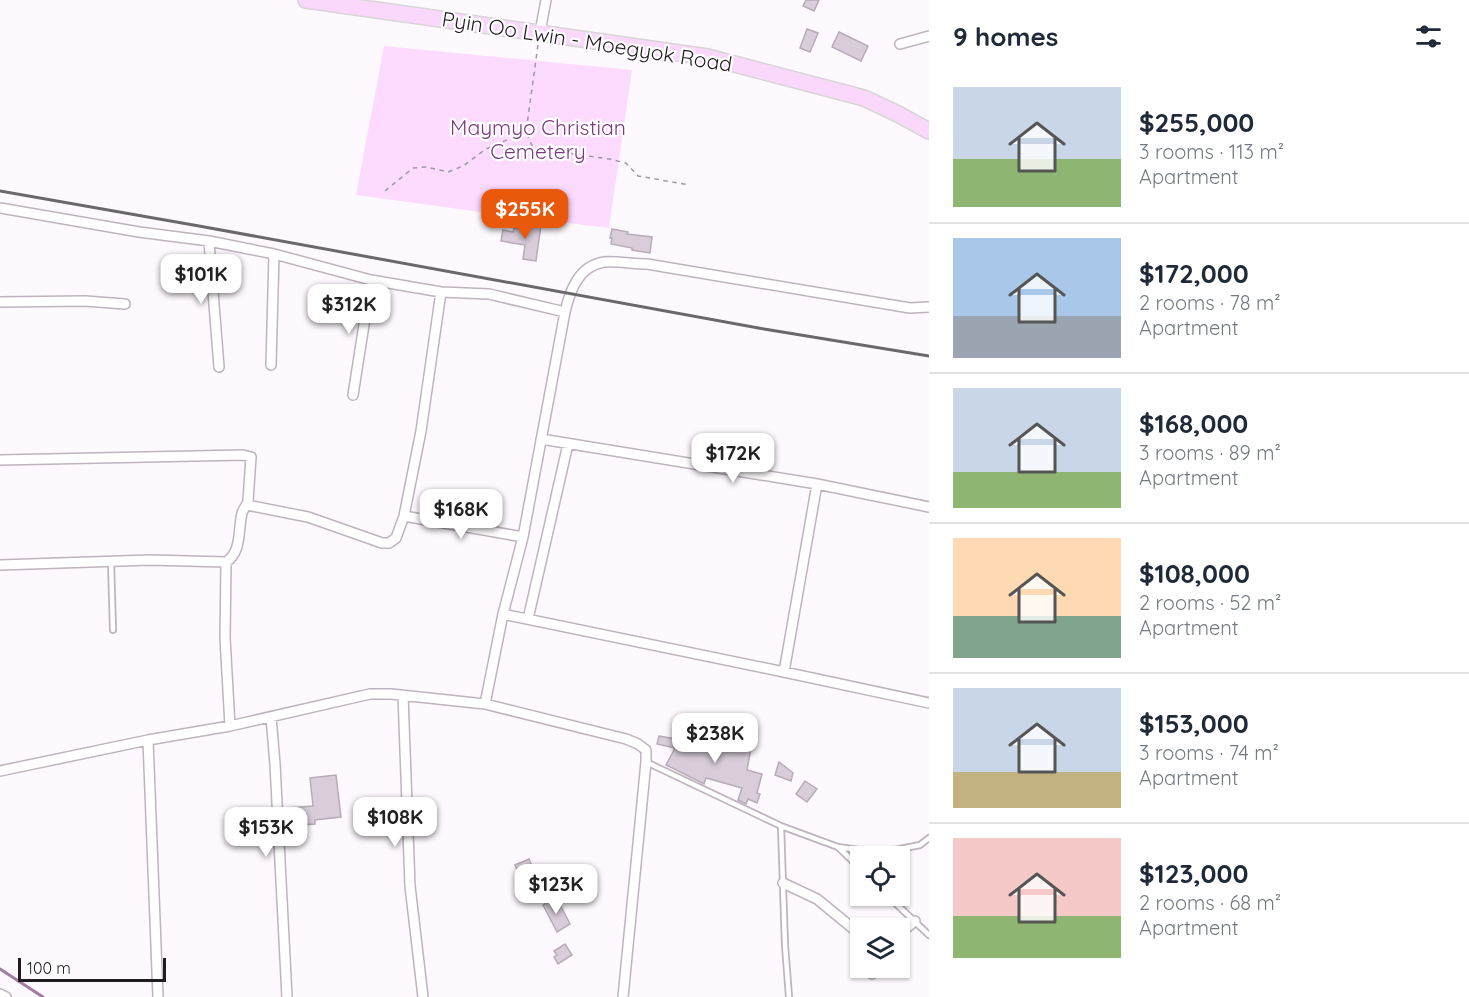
<!DOCTYPE html>
<meta charset="utf-8">
<style>
body{margin:0;font-family:Quicksand,sans-serif;background:#f2f2f3;color:#1f2937;height:100vh;display:flex;flex-direction:column;font-size:22px;white-space:nowrap}
*{box-sizing:border-box;margin:0}
p{font-size:20px;color:#747a83}
.icon{flex:none;width:33px;height:33px;fill:none;stroke:currentColor;stroke-width:2;stroke-linecap:round;stroke-linejoin:round}
.map{position:relative;flex:1;overflow:hidden}
.side{display:flex;flex-direction:column;background:#fff;width:540px}
.side>*{flex:none}
.tools{position:absolute;left:850px;top:846px;display:grid;gap:12px}
.tools a{display:grid;place-items:center;width:60px;height:60px;border-radius:0px;background:#fff;box-shadow:0 2px 4px #0004;font-size:30px}
.scale{position:absolute;left:18px;bottom:15px;width:148px;box-sizing:border-box;padding-left:6px;border:3px solid #201c20;border-top:0;font-size:16px;line-height:21px;white-space:nowrap;color:#201c20;-webkit-text-stroke:4px #fff;paint-order:stroke}
.price{position:absolute;translate:-50% -51px;padding:0 14px;border-radius:12px;background:#fff;color:#222;font-size:20px;line-height:39px;filter:drop-shadow(0 2px 3px #0008)}
.price::after{content:'';position:absolute;left:50%;top:36px;width:18px;height:14px;margin-left:-9px;background:inherit;clip-path:polygon(0 0,100% 0,50% 100%)}
.price.on{background:#ea580c;color:#fff}
ul{padding:0;list-style:none}
li{display:flex;align-items:center;gap:18px;height:150px;padding:0 24px}
li+li{border-top:2px solid #e0e1e3}
li span{display:grid;place-items:center;flex:none;width:168px;height:120px;border-radius:0px;color:#555}
li>.icon{margin-inline-start:auto}
span .icon{width:72px;height:72px;fill:#fffc;stroke-width:1}
li b{font-size:26px}
h2{display:flex;justify-content:space-between;align-items:center;height:72px;padding:0 24px;font-size:26px}
main{display:flex;flex:1;min-height:0}
.map>svg:first-child{display:block}
.green{fill:#fddaff}
.lines{fill:none;stroke-linecap:round;stroke-linejoin:round}
.stream{stroke:#a37ba4;stroke-width:3}
.building{fill:#d8cdd9;stroke:#b7abb7;stroke-width:1.5}
.service-casing{stroke:#bfb3bf;stroke-width:8}
.minor-casing{stroke:#bfb3bf;stroke-width:12}
.primary-casing{stroke:#d7d6d7;stroke-width:18}
.path{stroke:#9d999d;stroke-width:1.5;stroke-dasharray:4.5 4.5;stroke-linecap:butt}
.service{stroke:#fff;stroke-width:4.5}
.minor{stroke:#fff;stroke-width:9}
.primary{stroke:#fad8fb;stroke-width:15}
.rail{stroke:#6b676b;stroke-width:3}
.labels{text-anchor:middle;stroke-width:4.5;stroke-linejoin:round;paint-order:stroke}
.street-label{font-size:21px;fill:#201c20;stroke:#fff}
.park-label{font-size:21px;fill:#7a397e;stroke:#fff}
</style>
<main>
<div class="map">
<svg width="929" height="997" viewBox="0 0 929 997">
<rect width="100%" height="100%" fill="#fef9fe"/>
<!-- green -->
<path class="green" d="M 384,46 L 632,70 L 609,228 L 503,215 L 356,195 Z"/>
<g class="lines">
<!-- stream -->
<path class="stream" d="M 0,969 L 43,997"/>
</g>
<!-- building -->
<path class="building" d="M 806,0 L 819,0 L 814,11 L 803,6 Z
M 807,29 L 818,33 L 810,52 L 800,48 Z
M 839,32 L 868,46 L 861,61 L 832,47 Z
M 530,223 L 541,225 L 536,261 L 523,259 L 525,245 L 501,241 L 503,230 L 513,232 L 514,228 L 529,230 Z
M 612,229 L 628,232 L 627,234 L 652,237 L 650,253 L 632,250 L 632,248 L 611,244 L 612,238 L 610,238 Z
M 659,736 L 676,739 L 676,738 L 713,744 L 714,741 L 751,748 L 747,770 L 762,774 L 757,793 L 760,794 L 757,803 L 748,799 L 746,804 L 738,800 L 742,788 L 706,778 L 704,784 L 666,765 L 675,748 L 657,744 Z
M 779,762 L 793,773 L 791,781 L 775,775 Z
M 336,775 L 341,817 L 315,820 L 315,824 L 288,826 L 287,808 L 313,806 L 310,778 Z
M 805,781 L 817,789 L 807,802 L 796,794 Z
M 529,859 L 541,887 L 527,893 L 515,865 Z
M 543,869 L 551,872 L 552,869 L 563,873 L 558,885 L 540,878 Z
M 556,897 L 570,924 L 557,932 L 543,905 Z
M 565,944 L 572,955 L 558,964 L 554,957 L 557,955 L 554,951 Z"/>
<g class="lines">
<defs>
<path id="service" d="M 111,562 L 113,630
M 646,762 L 781,826 L 838,847 L 880,853 L 920,845 L 929,838
M 781,826 L 785,945 L 789,997
M 838,847 L 861,869
M 888,896 L 929,935"/>
<path id="minor" d="M 540,32 L 546,0
M 900,44 L 929,36
M 0,208 L 139,232 L 209,241 L 274,254 L 371,280 L 441,292 L 489,294 L 565,312
M 209,241 L 219,367
M 0,302 L 85,301 L 125,304
M 271,365 L 274,254
M 353,395 L 371,280
M 541,439 L 817,484 L 929,507
M 0,460 L 243,455 L 251,457 L 248,501 C 247,506 243,509 242,513 C 238,529 242,552 226,562 L 225,638 L 230,726
M 247,505 L 308,517 L 382,543 L 389,543 L 396,538 L 404,516 L 421,431 L 441,292
M 404,516 L 523,537
M 0,565 L 150,560 L 226,562
M 503,614 L 784,672 L 929,703
M 528,619 L 568,444
M 784,672 L 817,484
M 403,695 L 410,886 L 423,997
M 485,704 L 503,614 L 523,537 L 565,312 C 570,290 579,266 604,262 C 616,261 635,264 647,264 L 910,308 L 929,307
M 271,717 L 275,764 L 287,997
M 148,740 L 158,997
M 0,771 L 148,740 L 230,726 L 370,694 L 391,694 L 485,704 L 626,739 L 638,744 L 646,750 L 646,762 L 623,997
M 783,883 L 817,899 L 861,935
M 900,933 L 915,921
M 872,974 L 876,968
M 0,994 L 6,997"/>
<path id="primary" d="M 306,0 L 708,57 L 864,98 L 898,114 L 929,131"/>
</defs>
<!-- service casing -->
<use href="#service" class="service-casing"/>
<!-- minor casing -->
<use href="#minor" class="minor-casing"/>
<!-- primary casing -->
<use href="#primary" class="primary-casing"/>
<!-- path -->
<path class="path" d="M 538,45 L 526,132 L 533,148 L 609,159 L 626,163 L 638,176 L 690,185
M 385,191 L 413,168 L 426,167 L 448,172 L 463,166 L 486,149 L 525,132"/>
<!-- service -->
<use href="#service" class="service"/>
<!-- minor -->
<use href="#minor" class="minor"/>
<!-- primary -->
<use href="#primary" class="primary"/>
<!-- rail -->
<path class="rail" d="M 0,191 L 199,226 L 764,329 L 929,356"/>
</g>
<g class="labels">
<!-- street labels -->
<g class="street-label">
<text transform="translate(587 42) rotate(9)" y="7">Pyin Oo Lwin - Moegyok Road</text>
</g>
<!-- park labels -->
<g class="park-label">
<text x="538" y="135">Maymyo Christian<tspan x="538" dy="24">Cemetery</tspan></text>
</g>
</g>
</svg>
<div class="tools">
<a><svg class="icon" aria-label="locate" viewBox="0 0 24 24"><circle cx="12" cy="12" r="6"/><path d="M12 2v4M12 18v4M2 12h4M18 12h4"/></svg></a>
<a><svg class="icon" aria-label="layers" viewBox="0 0 24 24"><path d="M12 4l9 5-9 5-9-5zM3 14l9 5 9-5"/></svg></a>
</div>
<div class="scale">100 m</div>
<b class="price on" style="left:525px;top:240px">$255K</b>
<b class="price" style="left:201px;top:305px">$101K</b>
<b class="price" style="left:349px;top:335px">$312K</b>
<b class="price" style="left:733px;top:484px">$172K</b>
<b class="price" style="left:461px;top:540px">$168K</b>
<b class="price" style="left:715px;top:764px">$238K</b>
<b class="price" style="left:395px;top:848px">$108K</b>
<b class="price" style="left:266px;top:858px">$153K</b>
<b class="price" style="left:556px;top:915px">$123K</b>
</div>
<section class="side">
<h2>9 homes<svg class="icon" aria-label="filters" viewBox="0 0 24 24"><path d="M4 7h16M4 17h16"/><circle cx="9" cy="7" r="2"/><circle cx="15" cy="17" r="2"/></svg></h2>
<ul>
<li><span style="background:linear-gradient(#c9d6e8 60%,#8fb573 0)"><svg class="icon" aria-label="home" viewBox="0 0 24 24"><path d="M3 11l9-7 9 7M6 9v11h12V9"/></svg></span><div><b>$255,000</b><p>3 rooms · 113 m²</p><p>Apartment</p></div></li>
<li><span style="background:linear-gradient(#a9c7e8 65%,#9aa5b1 0)"><svg class="icon" aria-label="home" viewBox="0 0 24 24"><path d="M3 11l9-7 9 7M6 9v11h12V9"/></svg></span><div><b>$172,000</b><p>2 rooms · 78 m²</p><p>Apartment</p></div></li>
<li><span style="background:linear-gradient(#c9d6e8 70%,#8fb573 0)"><svg class="icon" aria-label="home" viewBox="0 0 24 24"><path d="M3 11l9-7 9 7M6 9v11h12V9"/></svg></span><div><b>$168,000</b><p>3 rooms · 89 m²</p><p>Apartment</p></div></li>
<li><span style="background:linear-gradient(#ffd9b3 65%,#7fa58c 0)"><svg class="icon" aria-label="home" viewBox="0 0 24 24"><path d="M3 11l9-7 9 7M6 9v11h12V9"/></svg></span><div><b>$108,000</b><p>2 rooms · 52 m²</p><p>Apartment</p></div></li>
<li><span style="background:linear-gradient(#c9d6e8 70%,#c2b280 0)"><svg class="icon" aria-label="home" viewBox="0 0 24 24"><path d="M3 11l9-7 9 7M6 9v11h12V9"/></svg></span><div><b>$153,000</b><p>3 rooms · 74 m²</p><p>Apartment</p></div></li>
<li><span style="background:linear-gradient(#f6c9c9 65%,#8fb573 0)"><svg class="icon" aria-label="home" viewBox="0 0 24 24"><path d="M3 11l9-7 9 7M6 9v11h12V9"/></svg></span><div><b>$123,000</b><p>2 rooms · 68 m²</p><p>Apartment</p></div></li>
</ul>
</section>
</main>
